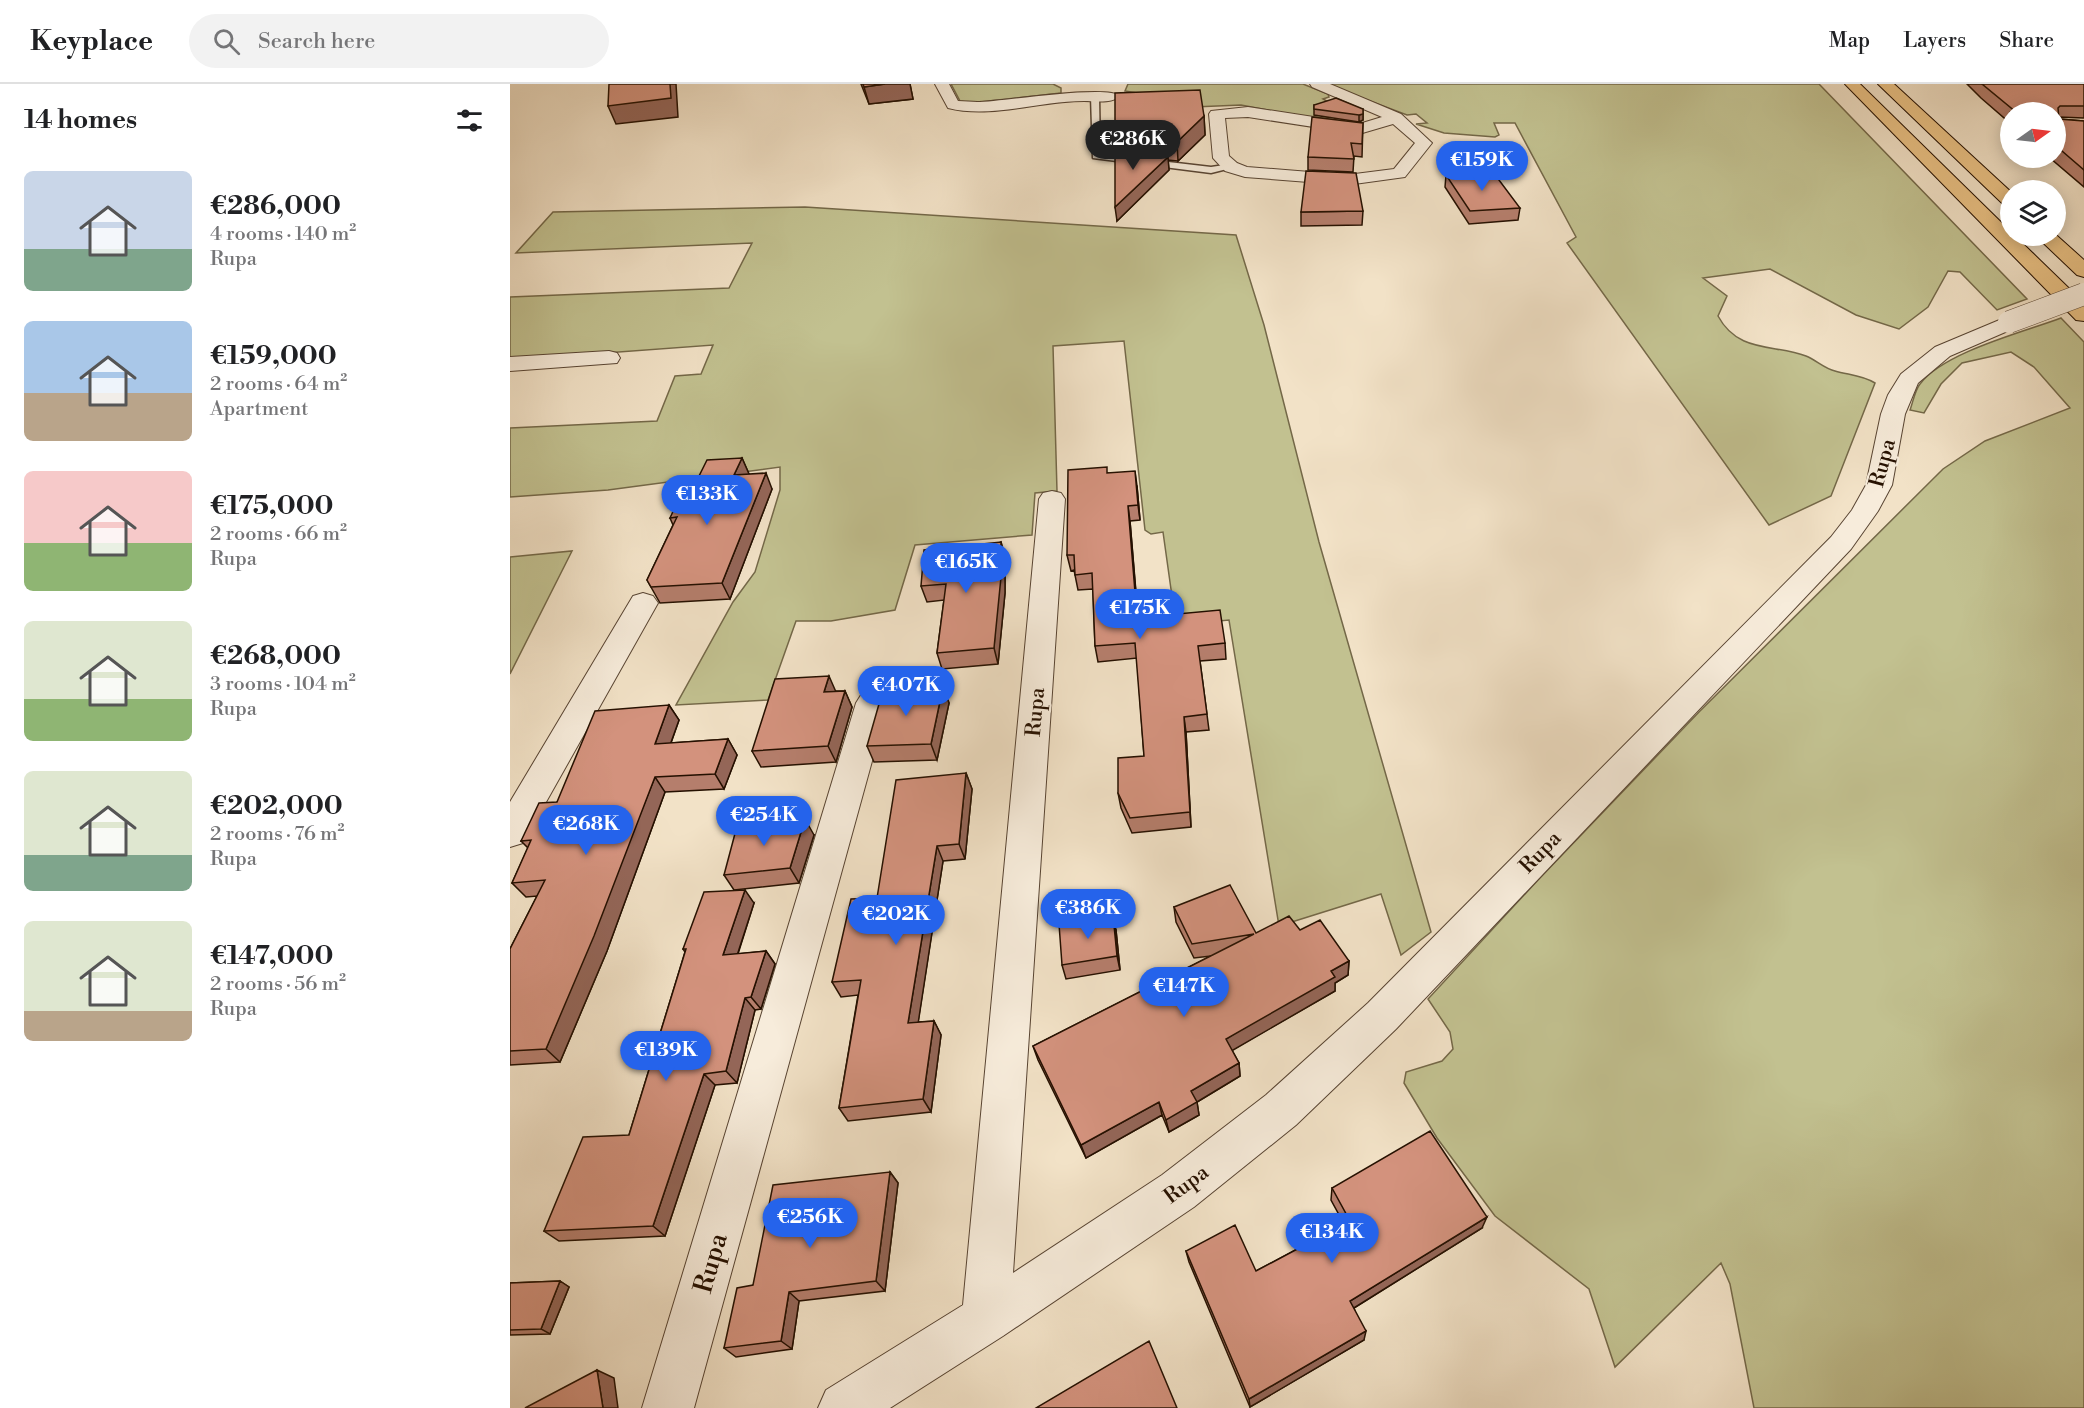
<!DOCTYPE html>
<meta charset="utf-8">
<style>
body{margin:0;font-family:"Libre Bodoni",serif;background:#f2f2f2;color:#202124;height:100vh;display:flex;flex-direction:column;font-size:22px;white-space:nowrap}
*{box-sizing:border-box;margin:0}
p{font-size:20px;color:#757577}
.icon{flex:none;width:33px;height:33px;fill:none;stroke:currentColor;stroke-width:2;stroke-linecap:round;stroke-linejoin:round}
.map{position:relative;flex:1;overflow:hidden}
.sheet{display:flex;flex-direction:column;background:#fff;width:510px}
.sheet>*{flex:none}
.needle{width:39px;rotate:76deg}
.buttons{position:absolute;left:1490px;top:18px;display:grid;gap:12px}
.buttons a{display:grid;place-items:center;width:66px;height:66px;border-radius:50%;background:#fff;box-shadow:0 3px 15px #0003;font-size:30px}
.price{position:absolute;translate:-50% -51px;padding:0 14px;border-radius:21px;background:#2563eb;color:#fff;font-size:20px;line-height:39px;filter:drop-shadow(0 2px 3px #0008)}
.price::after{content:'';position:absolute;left:50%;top:36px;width:18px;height:14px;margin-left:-9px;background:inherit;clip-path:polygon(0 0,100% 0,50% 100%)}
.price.current{background:#222;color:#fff}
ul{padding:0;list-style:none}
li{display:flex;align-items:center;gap:18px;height:150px;padding:0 24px}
li span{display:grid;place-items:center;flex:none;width:168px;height:120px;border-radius:9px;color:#555}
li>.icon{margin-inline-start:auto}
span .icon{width:72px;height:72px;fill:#fffc;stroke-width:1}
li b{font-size:26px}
h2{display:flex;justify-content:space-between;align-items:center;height:72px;padding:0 24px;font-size:26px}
header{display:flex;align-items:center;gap:36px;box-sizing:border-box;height:84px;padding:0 30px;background:#fff;border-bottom:2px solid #e0e0e0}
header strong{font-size:28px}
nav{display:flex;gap:33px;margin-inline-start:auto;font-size:21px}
.search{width:420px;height:54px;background:#f2f2f2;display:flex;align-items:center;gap:15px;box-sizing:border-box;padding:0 21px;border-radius:33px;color:#757577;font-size:22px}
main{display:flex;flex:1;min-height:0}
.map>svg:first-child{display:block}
.green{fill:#c2c190;stroke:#746848;stroke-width:1.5}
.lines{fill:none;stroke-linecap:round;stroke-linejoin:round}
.lane-casing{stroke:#584432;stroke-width:3}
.street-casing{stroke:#584432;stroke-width:2}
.highway-casing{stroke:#251000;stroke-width:2}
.lane{fill:#f7ecdb;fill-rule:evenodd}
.street{fill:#f7ecdb;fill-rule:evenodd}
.highway{fill:#e9c184;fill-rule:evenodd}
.street-bridge-casing{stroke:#584432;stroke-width:23;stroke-linecap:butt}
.street-bridge{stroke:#f7ecdb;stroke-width:22}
.wall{fill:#b57e6c;stroke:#251000;stroke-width:1.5}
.shaded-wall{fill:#946658;stroke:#251000;stroke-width:1.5}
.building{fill:#d3927d;stroke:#251000;stroke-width:1.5}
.labels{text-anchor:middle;stroke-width:4.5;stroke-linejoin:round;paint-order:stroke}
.street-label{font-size:21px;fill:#251000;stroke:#f7ecdb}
.near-street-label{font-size:26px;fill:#251000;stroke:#f7ecdb}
</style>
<header>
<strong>Keyplace</strong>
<div class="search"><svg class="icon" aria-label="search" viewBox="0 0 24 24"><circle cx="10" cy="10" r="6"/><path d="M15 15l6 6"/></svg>Search here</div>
<nav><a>Map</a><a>Layers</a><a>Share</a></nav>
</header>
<main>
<section class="sheet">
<h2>14 homes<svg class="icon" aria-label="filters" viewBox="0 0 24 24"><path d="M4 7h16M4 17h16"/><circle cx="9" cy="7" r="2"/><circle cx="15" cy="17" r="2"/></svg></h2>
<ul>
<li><span style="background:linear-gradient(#c9d6e8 65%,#7fa58c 0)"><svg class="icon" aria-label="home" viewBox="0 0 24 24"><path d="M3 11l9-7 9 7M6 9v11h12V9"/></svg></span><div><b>€286,000</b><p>4 rooms · 140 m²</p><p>Rupa</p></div></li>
<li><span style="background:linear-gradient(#a9c7e8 60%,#b9a48a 0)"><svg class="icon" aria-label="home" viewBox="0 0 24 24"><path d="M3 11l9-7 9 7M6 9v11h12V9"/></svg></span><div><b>€159,000</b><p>2 rooms · 64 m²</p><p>Apartment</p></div></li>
<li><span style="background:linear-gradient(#f6c9c9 60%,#8fb573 0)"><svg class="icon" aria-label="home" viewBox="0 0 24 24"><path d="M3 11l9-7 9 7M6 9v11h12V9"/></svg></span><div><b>€175,000</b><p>2 rooms · 66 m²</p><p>Rupa</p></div></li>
<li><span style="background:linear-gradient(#dfe7d0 65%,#8fb573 0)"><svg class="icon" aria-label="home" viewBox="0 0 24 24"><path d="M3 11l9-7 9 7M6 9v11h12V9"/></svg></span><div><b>€268,000</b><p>3 rooms · 104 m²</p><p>Rupa</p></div></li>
<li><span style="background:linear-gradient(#dfe7d0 70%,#7fa58c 0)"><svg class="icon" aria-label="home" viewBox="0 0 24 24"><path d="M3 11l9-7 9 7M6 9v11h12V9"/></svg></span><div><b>€202,000</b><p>2 rooms · 76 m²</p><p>Rupa</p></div></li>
<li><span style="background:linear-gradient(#dfe7d0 75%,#b9a48a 0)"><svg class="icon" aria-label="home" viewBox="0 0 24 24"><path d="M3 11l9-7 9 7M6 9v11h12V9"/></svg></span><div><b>€147,000</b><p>2 rooms · 56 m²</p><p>Rupa</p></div></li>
</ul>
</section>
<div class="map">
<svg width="1574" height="1324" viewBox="0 0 1574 1324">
<rect width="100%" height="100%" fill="#f2e2c7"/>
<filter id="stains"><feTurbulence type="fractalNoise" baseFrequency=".00333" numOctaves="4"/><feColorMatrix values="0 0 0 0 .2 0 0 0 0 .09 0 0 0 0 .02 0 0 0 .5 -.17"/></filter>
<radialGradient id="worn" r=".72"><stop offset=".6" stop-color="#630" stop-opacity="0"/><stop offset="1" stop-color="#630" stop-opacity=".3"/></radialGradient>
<!-- green -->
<path class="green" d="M 441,0 L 543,0 L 551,4 L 551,9 L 461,19 L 450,17 Z
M 618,0 L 793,0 L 818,10 L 819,13 L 813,15 L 820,19 L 817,34 L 810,36 L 731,21 L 636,25 L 633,10 L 615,7 Z
M 815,0 L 1309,0 L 1517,215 L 1487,226 L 1450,188 L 1438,187 L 1418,223 L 1389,245 L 1346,231 L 1260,185 L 1193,194 L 1217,212 L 1208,232 C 1228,269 1263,260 1296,272 C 1306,276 1315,285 1325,287 C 1339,291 1352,291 1365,299 L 1321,412 L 1259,441 L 1057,159 L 1066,153 L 1005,39 L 984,39 L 989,51 L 985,53 L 934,49 L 906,40 L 917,39 L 906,30 L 897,31 Z
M 295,123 L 726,151 L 754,241 L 809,458 L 921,848 L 891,871 L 871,810 L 769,842 L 719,536 L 666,541 L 653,448 L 641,450 L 635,446 L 614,257 L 543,262 L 547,407 L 525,409 L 522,451 L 405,461 L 385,526 L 321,537 L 286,537 L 258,616 L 166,621 L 223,518 L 245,488 L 270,406 L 270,383 L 98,406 L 0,413 L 0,344 L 147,337 L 165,292 L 191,290 L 203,261 L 0,276 L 0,213 L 219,204 L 242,159 L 6,169 L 43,128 Z
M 1551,234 L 1574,258 L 1574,1324 L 1244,1324 L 1220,1200 L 1211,1179 L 1105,1283 L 1079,1205 L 985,1132 L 927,1054 L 894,999 L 896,988 L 932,977 L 943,965 L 940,948 L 918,915 L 1028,796 L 1189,628 L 1433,385 L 1475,357 L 1560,324 L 1524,283 L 1501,268 L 1452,279 L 1431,300 L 1414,329 L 1400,326 C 1403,318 1405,306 1410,300 C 1434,268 1514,248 1551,234 Z
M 62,467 L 0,590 L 0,473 Z"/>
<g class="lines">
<defs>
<path id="lane" d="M 585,10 L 589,12 L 590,70 L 701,83 L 721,80 L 725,83 L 701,89 L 583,74 L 581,12 Z"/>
<path id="street" d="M 425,0 L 439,0 L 448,17 C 455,17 461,18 467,18 C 491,18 597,0 610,12 C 602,20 584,17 574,17 C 529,17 481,35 438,24 Z
M 800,0 L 820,0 L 891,30 L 922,59 L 895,93 L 837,101 L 735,93 L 715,87 L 703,74 L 699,30 L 701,27 L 738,23 L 849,40 L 872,33 L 802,3 ZM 738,33 L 849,50 L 883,40 L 905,59 L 884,85 L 837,91 L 737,83 L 727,79 L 719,72 L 715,34 Z
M 1499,232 L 1507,233 L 1510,238 L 1507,243 L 1440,272 L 1408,299 L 1395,330 L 1382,401 L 1368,427 L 1341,465 L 886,945 L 786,1041 L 684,1123 L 493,1252 L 380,1324 L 308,1324 L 316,1306 L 453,1221 L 529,415 L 533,409 L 542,407 L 551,409 L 555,415 L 503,1189 L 652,1091 L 756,1011 L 858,919 L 1321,453 L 1342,426 L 1356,401 L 1371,330 L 1378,311 L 1391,290 L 1425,263 Z
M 99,267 L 107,269 L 110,274 L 107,279 L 0,287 L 0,273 Z
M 133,509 L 143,512 L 148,519 L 13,759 L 0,763 L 0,718 L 123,512 Z
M 362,608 L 373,611 L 378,619 L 184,1324 L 132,1324 L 346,619 L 351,611 Z"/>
<path id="highway" d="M 1335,0 L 1350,0 L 1500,147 L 1500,152 L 1505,152 L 1574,219 L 1574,237 L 1566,236 Z
M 1368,0 L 1384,0 L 1500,107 L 1500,122 L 1494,121 Z
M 1545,150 L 1574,176 L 1574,193 L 1567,191 L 1526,152 Z"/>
</defs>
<!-- lane casing -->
<use href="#lane" class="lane-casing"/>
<!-- street casing -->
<use href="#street" class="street-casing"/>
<!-- highway casing -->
<use href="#highway" class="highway-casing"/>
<!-- lane -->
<use href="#lane" class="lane"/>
<!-- street -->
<use href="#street" class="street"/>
<!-- highway -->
<use href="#highway" class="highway"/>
<defs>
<path id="street-bridge" d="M 1499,238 L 1574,210"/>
</defs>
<!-- street-bridge casing -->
<use href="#street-bridge" class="street-bridge-casing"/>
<!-- street-bridge -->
<use href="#street-bridge" class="street-bridge"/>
</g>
<!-- wall -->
<path class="wall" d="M 351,0 L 400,0 L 403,15 L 359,20 Z
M 1457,0 L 1574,0 L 1574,34 L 1549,33 L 1549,35 L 1574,37 L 1574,103 L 1540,74 L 1545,74 L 1545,28 L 1500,28 L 1500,39 L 1471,14 Z
M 804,21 L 853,25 L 853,36 L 849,38 L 804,31 Z
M 694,32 L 695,51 L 668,77 L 658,76 L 659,86 L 607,137 L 606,66 L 605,51 Z
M 853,39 L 852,73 L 844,72 L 843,88 L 798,86 L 798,73 Z
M 936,91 L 1010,124 L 1008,136 L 959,140 L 935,103 Z
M 853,127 L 852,141 L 791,142 L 791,128 Z
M 232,374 L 239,390 L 262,405 L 220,515 L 150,519 L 137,496 L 163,441 L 160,434 L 188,394 Z
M 598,389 L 627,402 L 630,436 L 620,437 L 626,508 L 642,519 L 645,519 L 647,532 L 715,559 L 716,575 L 690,577 L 699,646 L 676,648 L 681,743 L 622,749 L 611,724 L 608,709 L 634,672 L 627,574 L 588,578 L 585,562 L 583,505 L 568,506 L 564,486 L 561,487 L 557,471 Z
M 491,458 L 495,474 L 495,509 L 488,580 L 432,585 L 427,569 L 434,516 L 417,518 L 411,502 Z
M 433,603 L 439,619 L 427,676 L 364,678 L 357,662 Z
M 326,607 L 335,607 L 342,623 L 326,678 L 251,683 L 242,667 Z
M 159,621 L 169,636 L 161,659 L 218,655 L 227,671 L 214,705 L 155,708 L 97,867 L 50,978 L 0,981 L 0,865 L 27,812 L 16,813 L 2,799 L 18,764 L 11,757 L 47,718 Z
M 456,689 L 462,705 L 455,775 L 433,777 L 408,938 L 424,937 L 431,951 L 421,1028 L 338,1037 L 329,1024 L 348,911 L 331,913 L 322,898 L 367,814 Z
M 304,751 L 289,799 L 224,806 L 214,791 Z
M 244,819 L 228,870 L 256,867 L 265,880 L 251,925 L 245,926 L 227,999 L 205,1001 L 155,1152 L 49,1157 L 34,1147 L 119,1051 L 175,868 L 173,865 Z
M 664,823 L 746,849 L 790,846 L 839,877 L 838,891 L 825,899 L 825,907 L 722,966 L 729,979 L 730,992 L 687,1018 L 689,1031 L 659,1048 L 652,1031 L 576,1074 L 528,976 L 523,962 L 701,872 L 684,874 L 666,838 Z
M 606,846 L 610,886 L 556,895 L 552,881 Z
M 380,1088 L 388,1099 L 375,1207 L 289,1217 L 282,1265 L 226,1273 L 214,1264 L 243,1201 Z
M 822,1104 L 972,1144 L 844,1224 L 854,1256 L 740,1323 L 679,1178 L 676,1167 L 746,1187 L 834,1140 L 821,1116 Z
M 50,1197 L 59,1203 L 40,1250 L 0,1251 L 0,1199 Z"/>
<!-- shaded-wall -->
<path class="shaded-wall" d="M 160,0 L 166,0 L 168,33 L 106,40 L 98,22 Z
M 375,0 L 400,0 L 403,15 L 359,20 L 354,3 Z
M 853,30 L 853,36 L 849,38 L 849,31 Z
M 694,32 L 695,51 L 668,77 L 667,58 Z
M 658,73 L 659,86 L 607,137 L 605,123 Z
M 232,374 L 239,390 L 231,407 L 224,391 Z
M 625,387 L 627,402 L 630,436 L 628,421 Z
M 256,389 L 262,405 L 220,515 L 212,499 Z
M 618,422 L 620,437 L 627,523 L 625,508 Z
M 491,458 L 495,474 L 495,509 L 488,580 L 484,564 Z
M 319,592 L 326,608 L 314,608 Z
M 433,603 L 439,619 L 427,676 L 421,660 Z
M 335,607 L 342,623 L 326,678 L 318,662 Z
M 159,621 L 169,636 L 155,675 L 145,660 Z
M 674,633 L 676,648 L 681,743 L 680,728 Z
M 218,655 L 227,671 L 214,705 L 205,690 Z
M 456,689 L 462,705 L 455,775 L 449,760 Z
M 145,693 L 155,708 L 97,867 L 50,978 L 36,965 Z
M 295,735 L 304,751 L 289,799 L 280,784 Z
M 427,762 L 433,777 L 406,953 L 398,939 Z
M 235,806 L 244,819 L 223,884 L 213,871 Z
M 603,831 L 606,846 L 610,886 L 607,872 Z
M 256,867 L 265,880 L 251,925 L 241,913 Z
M 839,877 L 838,891 L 825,899 L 825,907 L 718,969 L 716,955 L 821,887 Z
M 235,914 L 245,926 L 227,999 L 216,987 Z
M 424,937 L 431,951 L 421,1028 L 413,1015 Z
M 729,979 L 730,992 L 687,1018 L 689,1031 L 659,1048 L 656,1036 L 681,1007 Z
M 194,990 L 205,1001 L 155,1152 L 143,1142 Z
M 649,1018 L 652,1031 L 576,1074 L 571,1061 Z
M 380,1088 L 388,1099 L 375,1207 L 366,1197 Z
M 977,1133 L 972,1144 L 839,1227 L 840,1217 Z
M 50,1197 L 59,1203 L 40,1250 L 31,1245 Z
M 279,1208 L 289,1217 L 282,1265 L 271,1257 Z
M 856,1247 L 854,1256 L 740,1323 L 739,1315 Z
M 87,1286 L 104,1294 L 108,1324 L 93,1324 Z"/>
<!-- building -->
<path class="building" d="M 99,0 L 160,0 L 161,14 L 98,22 Z
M 353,0 L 375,0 L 354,3 Z
M 1472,0 L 1574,0 L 1574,22 L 1550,22 L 1548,24 L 1549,35 L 1574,37 L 1574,86 L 1545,61 L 1545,28 L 1506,28 Z
M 690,6 L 694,32 L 667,58 L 605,51 L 605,9 Z
M 826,14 L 853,25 L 853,30 L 849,31 L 804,25 L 804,21 Z
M 802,33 L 853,39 L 852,60 L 841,59 L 844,75 L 798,73 Z
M 605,66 L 658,73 L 605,123 Z
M 796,87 L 846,89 L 853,127 L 791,128 Z
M 983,88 L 1010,124 L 960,127 L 936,91 Z
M 232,374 L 224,391 L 256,389 L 212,499 L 141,503 L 137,496 L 167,433 L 160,434 L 178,395 L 188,394 L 197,376 Z
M 597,383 L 597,389 L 625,387 L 628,421 L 618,422 L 625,508 L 640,507 L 642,519 L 645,519 L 646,532 L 710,526 L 715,559 L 688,562 L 697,630 L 674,633 L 680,728 L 620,734 L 608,709 L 608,674 L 634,672 L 625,559 L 585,562 L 582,489 L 565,491 L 564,471 L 557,471 L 558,386 Z
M 491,458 L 491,493 L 484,564 L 427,569 L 436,500 L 411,502 L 414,466 Z
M 319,592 L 314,608 L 335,607 L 318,662 L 242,667 L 265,595 Z
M 433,603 L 421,660 L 357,662 L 373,606 Z
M 159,621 L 145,660 L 218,655 L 205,690 L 145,693 L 84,852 L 36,965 L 0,967 L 0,865 L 35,796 L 2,799 L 21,756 L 11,757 L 29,719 L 47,718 L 85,627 Z
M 456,689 L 449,760 L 427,762 L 398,939 L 424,937 L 413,1015 L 329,1024 L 351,896 L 322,898 L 341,815 L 367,814 L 386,696 Z
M 295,735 L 280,784 L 214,791 L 227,742 Z
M 720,801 L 746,849 L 779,832 L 790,846 L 810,836 L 839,877 L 821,887 L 825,893 L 716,955 L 729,979 L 681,1007 L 687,1018 L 656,1036 L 649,1018 L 571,1061 L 523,962 L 744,850 L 682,860 L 664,823 Z
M 235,806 L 213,871 L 256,867 L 241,913 L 235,914 L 216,987 L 194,990 L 143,1142 L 34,1147 L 73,1053 L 119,1051 L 176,865 L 173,865 L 194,808 Z
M 603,831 L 607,872 L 552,881 L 549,840 Z
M 920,1047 L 977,1133 L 840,1217 L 856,1247 L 739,1315 L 676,1167 L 725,1141 L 746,1187 L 840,1137 L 822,1104 Z
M 380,1088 L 366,1197 L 279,1208 L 271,1257 L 214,1264 L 227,1204 L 243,1201 L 263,1101 Z
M 50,1197 L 31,1245 L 0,1246 L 0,1199 Z
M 639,1257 L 667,1324 L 526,1324 Z
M 87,1286 L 93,1324 L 15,1324 Z"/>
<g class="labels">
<!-- street labels -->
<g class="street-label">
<text transform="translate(1372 379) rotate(-75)" y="7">Rupa</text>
<text transform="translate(525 628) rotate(-85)" y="7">Rupa</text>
<text transform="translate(1030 768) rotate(-46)" y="7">Rupa</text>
<text transform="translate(676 1100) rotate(-37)" y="7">Rupa</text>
</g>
<!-- near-street labels -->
<g class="near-street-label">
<text transform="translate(200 1179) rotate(-74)" y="9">Rupa</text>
</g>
</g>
<rect width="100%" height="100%" filter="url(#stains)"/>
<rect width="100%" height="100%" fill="url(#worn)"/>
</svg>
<div class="buttons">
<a><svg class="needle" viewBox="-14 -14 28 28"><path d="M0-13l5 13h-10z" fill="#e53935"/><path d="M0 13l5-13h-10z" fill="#757577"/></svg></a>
<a><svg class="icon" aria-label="layers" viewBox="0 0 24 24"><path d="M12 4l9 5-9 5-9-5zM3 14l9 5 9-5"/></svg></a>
</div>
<b class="price current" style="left:623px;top:87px">€286K</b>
<b class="price" style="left:972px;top:108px">€159K</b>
<b class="price" style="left:197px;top:442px">€133K</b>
<b class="price" style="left:456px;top:510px">€165K</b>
<b class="price" style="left:630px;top:556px">€175K</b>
<b class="price" style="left:396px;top:633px">€407K</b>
<b class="price" style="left:254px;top:763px">€254K</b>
<b class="price" style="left:76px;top:772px">€268K</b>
<b class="price" style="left:578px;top:856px">€386K</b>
<b class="price" style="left:386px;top:862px">€202K</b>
<b class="price" style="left:674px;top:934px">€147K</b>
<b class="price" style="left:156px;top:998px">€139K</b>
<b class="price" style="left:300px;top:1165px">€256K</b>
<b class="price" style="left:822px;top:1180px">€134K</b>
</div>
</main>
